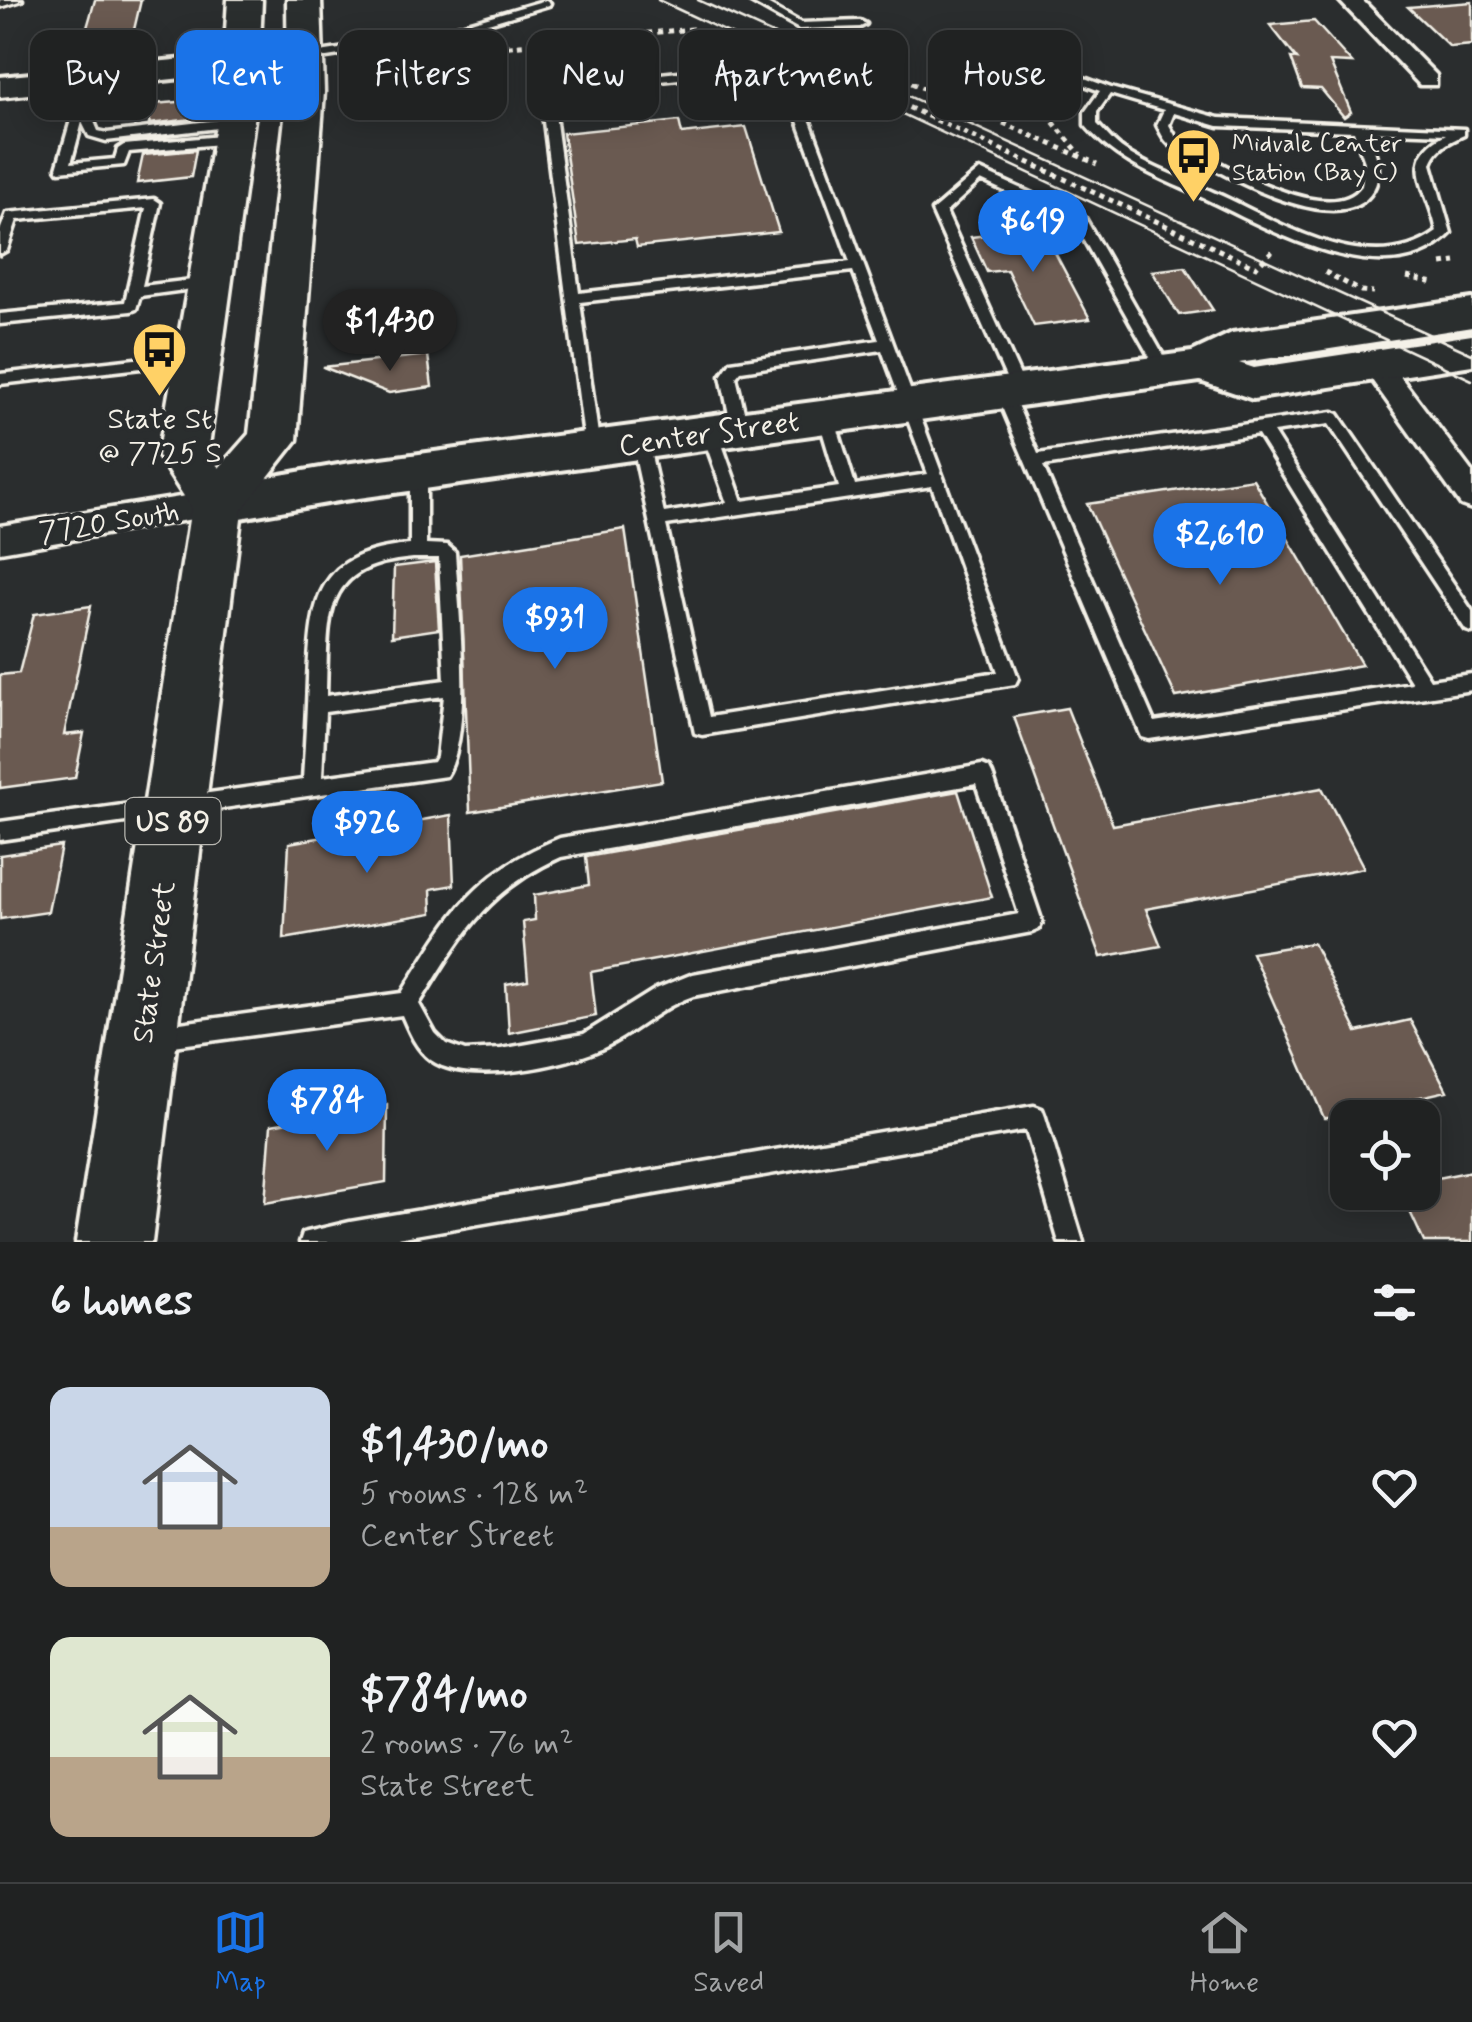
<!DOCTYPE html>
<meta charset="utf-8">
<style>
body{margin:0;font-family:Mynerve,sans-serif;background:#282a2a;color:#f1f3f6;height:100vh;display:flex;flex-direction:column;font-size:38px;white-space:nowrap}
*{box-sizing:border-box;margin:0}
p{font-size:32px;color:#a2a4a5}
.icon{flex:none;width:55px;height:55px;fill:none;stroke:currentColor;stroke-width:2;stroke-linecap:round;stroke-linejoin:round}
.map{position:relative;height:1242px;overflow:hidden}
.panel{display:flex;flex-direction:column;background:#202222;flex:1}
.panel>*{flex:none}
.banner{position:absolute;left:30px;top:30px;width:1412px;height:90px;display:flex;gap:20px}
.tools{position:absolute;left:1330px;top:1100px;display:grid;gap:20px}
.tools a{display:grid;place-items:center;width:110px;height:110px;border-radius:20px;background:#202222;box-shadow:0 5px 25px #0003,0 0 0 2px #3d3f40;font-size:50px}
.price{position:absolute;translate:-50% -85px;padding:0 22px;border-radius:35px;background:#1a73e8;color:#fff;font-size:32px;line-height:65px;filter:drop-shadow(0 2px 5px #0008)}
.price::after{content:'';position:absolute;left:50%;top:60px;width:30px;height:22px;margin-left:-15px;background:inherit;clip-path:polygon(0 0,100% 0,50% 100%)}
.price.on{background:#222;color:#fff}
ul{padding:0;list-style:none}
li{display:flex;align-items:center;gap:30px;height:250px;padding:0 50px}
li span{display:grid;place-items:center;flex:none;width:280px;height:200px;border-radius:20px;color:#555}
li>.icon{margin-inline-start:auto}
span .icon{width:120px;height:120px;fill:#fffc;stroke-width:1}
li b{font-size:42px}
h2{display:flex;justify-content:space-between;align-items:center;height:120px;padding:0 50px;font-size:42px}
.chip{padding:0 35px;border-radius:20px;background:#202222;box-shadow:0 5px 25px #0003,0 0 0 2px #3d3f40;font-size:35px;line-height:90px}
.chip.on{background:#1a73e8;color:#fff}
.menu{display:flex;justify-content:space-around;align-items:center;height:140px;border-top:2px solid #3d3f40;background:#202222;font-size:28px;color:#a2a4a5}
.menu a{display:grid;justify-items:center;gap:5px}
.menu .on{color:#1a73e8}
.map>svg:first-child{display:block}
.building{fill:#6a5a51;stroke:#f4f1e8;stroke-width:2.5}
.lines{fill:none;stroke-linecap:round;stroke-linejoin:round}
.service-casing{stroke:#f4f1e8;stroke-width:7}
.minor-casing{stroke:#f4f1e8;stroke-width:7}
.secondary-casing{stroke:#f4f1e8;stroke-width:8}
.primary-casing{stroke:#f4f1e8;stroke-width:7}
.path{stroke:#f4f1e8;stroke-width:5;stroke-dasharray:5 5;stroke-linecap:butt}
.service{fill:#2a2d2e;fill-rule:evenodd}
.minor{fill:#2a2d2e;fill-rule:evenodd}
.secondary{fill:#2a2d2e;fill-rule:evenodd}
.primary{fill:#2a2d2e;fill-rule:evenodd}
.tram{stroke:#f4f1e8;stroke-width:2.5}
.labels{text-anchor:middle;stroke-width:8;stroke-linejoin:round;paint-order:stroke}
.far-poi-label{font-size:25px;fill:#f4f1e8;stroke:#2a2d2e;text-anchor:start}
.shield{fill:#2a2d2e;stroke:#b7b6b0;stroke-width:2.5}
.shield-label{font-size:28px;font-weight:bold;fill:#f4f1e8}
.poi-label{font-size:30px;fill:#f4f1e8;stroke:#2a2d2e}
.street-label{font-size:30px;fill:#f4f1e8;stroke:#2a2d2e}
</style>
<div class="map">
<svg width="1472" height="1242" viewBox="0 0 1472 1242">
<rect width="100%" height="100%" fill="#2a2d2e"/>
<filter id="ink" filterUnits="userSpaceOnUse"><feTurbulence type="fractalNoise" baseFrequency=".01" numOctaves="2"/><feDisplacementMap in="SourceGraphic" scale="20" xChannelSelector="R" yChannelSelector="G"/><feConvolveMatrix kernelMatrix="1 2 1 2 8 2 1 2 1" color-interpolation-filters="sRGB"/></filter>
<g filter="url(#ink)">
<!-- building -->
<path class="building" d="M 95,0 L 141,0 L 133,34 L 84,38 Z
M 1472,2 L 1472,45 L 1450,47 L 1408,7 Z
M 1314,21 L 1352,63 L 1330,62 L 1351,112 L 1344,117 L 1321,89 L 1302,88 L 1291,58 L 1297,59 L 1270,25 Z
M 204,100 L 201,118 L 149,124 L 153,104 Z
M 679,121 L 682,134 L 746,127 L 779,232 L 637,247 L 635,239 L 579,245 L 563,133 Z
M 196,150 L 191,177 L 137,183 L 143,155 Z
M 1042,228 L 1090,319 L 1034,326 L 1007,270 L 987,272 L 971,237 Z
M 1185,267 L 1213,310 L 1179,315 L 1152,271 Z
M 428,355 L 432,387 L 389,393 L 323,367 Z
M 1253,479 L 1362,665 L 1176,697 L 1087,504 Z
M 625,529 L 662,781 L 470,812 L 460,555 Z
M 435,562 L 439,629 L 392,636 L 394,567 Z
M 91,606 L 64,735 L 84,733 L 75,778 L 0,788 L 0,675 L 19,673 L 34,614 Z
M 1067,708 L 1113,825 L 1322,788 L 1364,868 L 1146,909 L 1161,946 L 1101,957 L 1014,717 Z
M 958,791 L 992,897 L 591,972 L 596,1016 L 509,1033 L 506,984 L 528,980 L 523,922 L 535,920 L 534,895 L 589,885 L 586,857 Z
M 451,815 L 454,885 L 431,889 L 432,913 L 284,939 L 289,843 Z
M 61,846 L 48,912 L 0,919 L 0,855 Z
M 1313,943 L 1357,1032 L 1410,1020 L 1447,1091 L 1390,1104 L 1396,1118 L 1324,1118 L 1252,953 Z
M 387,1105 L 386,1182 L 265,1203 L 271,1125 Z
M 1472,1171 L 1472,1242 L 1424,1242 L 1401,1192 L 1422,1192 L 1422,1181 Z"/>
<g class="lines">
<defs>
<path id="service" d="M 546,0 L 550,3 L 549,5 L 424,42 L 307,60 L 301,57 L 307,54 L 423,36 Z
M 747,0 L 760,0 L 801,23 L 860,21 L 866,24 L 860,27 L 799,29 Z
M 1058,68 L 1111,88 L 1219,118 L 1464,129 L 1464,135 C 1449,142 1436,148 1431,164 L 1451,233 C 1389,298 1271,230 1208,200 C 1162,178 1119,165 1085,125 L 1085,112 L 1100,91 L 1059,75 C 1037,90 1018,108 992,94 L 998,90 L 1016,93 ZM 1110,94 L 1164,110 L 1157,125 C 1160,131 1164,140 1169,144 C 1178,152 1192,158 1203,163 C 1237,182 1345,240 1373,190 C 1384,170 1375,151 1366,131 L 1446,134 C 1396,160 1431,192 1437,232 C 1372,280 1284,225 1222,196 C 1192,182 1152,169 1125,151 C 1114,144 1106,133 1097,124 L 1097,112 ZM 1174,113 L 1218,126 L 1354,131 L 1365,162 L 1362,186 C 1330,231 1213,159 1177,139 L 1169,125 Z
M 679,72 C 725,72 770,75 805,108 L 1018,678 L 1015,684 L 702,735 L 695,733 L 632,442 L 634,438 L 640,436 L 648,442 L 664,513 L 727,503 L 702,433 L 710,427 L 718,433 L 742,501 L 839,487 L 818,417 L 826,411 L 834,417 L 855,485 L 928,474 L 882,350 L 741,371 L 736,377 L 748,429 L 740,435 L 732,429 L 721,376 L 731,362 L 879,340 L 853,271 L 580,302 L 600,449 L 592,455 L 586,453 L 540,90 L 546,86 ZM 679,79 L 745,83 L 771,93 L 794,110 L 850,262 L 579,293 L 552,93 ZM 932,486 L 998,672 L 709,717 L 666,525 Z
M 89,76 L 95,79 L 87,105 L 98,131 L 107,133 L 235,118 L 241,122 L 235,126 L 106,141 L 89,136 L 82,122 L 71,163 L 115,159 L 118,149 L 124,145 L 232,135 L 238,139 L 232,143 L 129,152 L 124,165 L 59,171 L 57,168 L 83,79 Z
M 980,170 L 1085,218 L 1172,371 L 1170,375 L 1160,375 L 1075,224 L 981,180 L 946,212 L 1027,391 L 1024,395 L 1014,395 L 932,211 Z
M 154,199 L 160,203 L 142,286 L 209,278 L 216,283 L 214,286 L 140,296 L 136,309 L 131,311 L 0,324 L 0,314 L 125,302 L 146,208 L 17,220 L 7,250 L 0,254 L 0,231 L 7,213 Z
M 198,352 L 203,353 L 203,361 L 0,384 L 0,374 Z
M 1004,388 L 1012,393 L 1038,454 L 1333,412 L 1338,414 L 1472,611 L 1472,632 L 1466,630 L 1329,424 L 1273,432 L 1430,680 L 1472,674 L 1472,690 L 1149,739 L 1142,737 L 996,393 ZM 1258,434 L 1412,683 L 1154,722 L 1043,466 Z
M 418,466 L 426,472 L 426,544 L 447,545 L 455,552 C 458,604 474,735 446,776 L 0,840 L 0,822 L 303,780 C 305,746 307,712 308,679 C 312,598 316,553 410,545 L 410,472 ZM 413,558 L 439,558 L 445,680 L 326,696 C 329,619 318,566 413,558 ZM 444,696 L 437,757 L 434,762 L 322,777 L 325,712 Z
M 982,765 L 989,768 L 992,774 L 1042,922 L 1039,929 L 1032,932 L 693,996 C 660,1007 636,1032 605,1047 C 568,1066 467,1086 431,1060 C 416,1049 409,1031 402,1015 L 158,1048 L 150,1045 L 147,1037 L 150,1029 L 158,1026 L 402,993 C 449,917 473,873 560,838 ZM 976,784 L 1019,914 L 693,974 L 656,989 L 584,1034 L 501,1049 L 465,1051 L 446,1044 L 435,1033 L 419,1004 C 461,937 485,891 561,857 Z
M 1034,1106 L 1042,1109 L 1045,1117 L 1083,1242 L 1059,1242 L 1026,1130 L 374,1242 L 300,1242 L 303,1233 L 350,1222 Z"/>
<path id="minor" d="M 0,0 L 22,0 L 0,7 Z
M 1339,0 L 1362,0 L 1436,75 L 1436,85 L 1420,85 Z
M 1377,355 L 1387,359 L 1472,472 L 1472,509 L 1461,505 L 1367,373 L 1362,366 L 1367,359 Z
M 217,491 L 228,495 L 233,504 L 228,513 L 0,552 L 0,526 Z"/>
<path id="secondary" d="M 307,47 L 318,50 L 323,57 L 318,64 L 0,97 L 0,77 Z
M 1472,299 L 1472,327 L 1239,363 L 1254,368 L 1472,335 L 1472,365 L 1253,399 L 1200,381 L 344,500 L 217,522 L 201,517 L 194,504 L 201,491 L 217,486 L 344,464 L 1192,352 L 1232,333 Z"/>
<path id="primary" d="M 228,0 L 262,0 L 258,91 L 208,453 L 219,468 L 249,434 L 288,92 L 287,0 L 321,0 L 324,92 L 297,440 L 242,510 L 152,1242 L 76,1242 L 191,507 L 158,456 L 222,91 Z"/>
</defs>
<!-- service casing -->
<use href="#service" class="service-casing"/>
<!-- minor casing -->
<use href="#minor" class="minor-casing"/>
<!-- secondary casing -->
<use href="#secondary" class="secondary-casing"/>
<!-- primary casing -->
<use href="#primary" class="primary-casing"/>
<!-- path -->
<path class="path" d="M 829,47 L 1097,164
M 478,49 L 692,29 L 748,56
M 883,72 L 907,56
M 836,74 L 1256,267 L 1275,248
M 809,85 L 817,88 L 880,44
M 1051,104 L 1049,117 L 1080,154
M 1442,264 L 1456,262
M 1325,272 L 1361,291 L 1373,292
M 1407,277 L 1434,283"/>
<!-- service -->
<use href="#service" class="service"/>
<!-- minor -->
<use href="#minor" class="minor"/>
<!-- secondary -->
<use href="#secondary" class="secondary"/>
<!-- primary -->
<use href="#primary" class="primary"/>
<!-- tram -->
<path class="tram" d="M 658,0 L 1472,380
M 698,0 L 1472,354"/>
</g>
</g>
<!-- icons -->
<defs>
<symbol id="bus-pin" viewBox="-11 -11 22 30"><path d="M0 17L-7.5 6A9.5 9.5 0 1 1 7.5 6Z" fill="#ffd166" stroke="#2a2d2e"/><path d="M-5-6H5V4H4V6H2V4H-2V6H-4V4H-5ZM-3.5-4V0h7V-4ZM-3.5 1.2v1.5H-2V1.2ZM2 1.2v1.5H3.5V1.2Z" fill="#111"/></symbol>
</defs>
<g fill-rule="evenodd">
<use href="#bus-pin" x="1162" y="124" width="63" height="86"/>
<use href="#bus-pin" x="128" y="318" width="63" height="86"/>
</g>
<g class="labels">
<!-- far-poi labels -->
<g class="far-poi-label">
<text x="1232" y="151">Midvale Center<tspan x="1232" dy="29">Station (Bay C)</tspan></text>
</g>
<!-- shield labels -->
<rect class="shield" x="125.5" y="798" width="95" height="46" rx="8"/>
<g class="shield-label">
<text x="173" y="831">US 89</text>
</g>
<!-- poi labels -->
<g class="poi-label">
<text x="160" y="428">State St<tspan x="160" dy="34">@ 7725 S</tspan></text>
</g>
<!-- street labels -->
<g class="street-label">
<text transform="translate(709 433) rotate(-8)" y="10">Center Street</text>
<text transform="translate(109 521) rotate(-9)" y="10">7720 South</text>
<text transform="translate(153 962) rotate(-82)" y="10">State Street</text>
</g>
</g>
</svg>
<div class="tools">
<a><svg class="icon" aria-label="locate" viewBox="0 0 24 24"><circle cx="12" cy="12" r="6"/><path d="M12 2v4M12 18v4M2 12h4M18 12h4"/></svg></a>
</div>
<b class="price" style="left:1033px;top:275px">$619</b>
<b class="price on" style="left:390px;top:374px">$1,430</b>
<b class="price" style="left:1220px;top:588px">$2,610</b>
<b class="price" style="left:555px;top:672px">$931</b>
<b class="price" style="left:367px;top:876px">$926</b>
<b class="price" style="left:327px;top:1154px">$784</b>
<div class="banner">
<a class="chip">Buy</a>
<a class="chip on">Rent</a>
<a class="chip">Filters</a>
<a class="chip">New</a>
<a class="chip">Apartment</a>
<a class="chip">House</a>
</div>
</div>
<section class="panel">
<h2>6 homes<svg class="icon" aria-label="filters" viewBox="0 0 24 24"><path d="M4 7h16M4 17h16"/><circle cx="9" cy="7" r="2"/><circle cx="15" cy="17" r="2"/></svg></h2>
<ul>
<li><span style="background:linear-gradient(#c9d6e8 70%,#b9a48a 0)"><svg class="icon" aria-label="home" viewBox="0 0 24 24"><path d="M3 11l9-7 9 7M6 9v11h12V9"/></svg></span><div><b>$1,430/mo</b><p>5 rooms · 128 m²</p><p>Center Street</p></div><svg class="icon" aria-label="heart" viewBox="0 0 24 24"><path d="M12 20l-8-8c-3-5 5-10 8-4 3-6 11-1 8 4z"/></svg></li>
<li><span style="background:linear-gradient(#dfe7d0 60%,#b9a48a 0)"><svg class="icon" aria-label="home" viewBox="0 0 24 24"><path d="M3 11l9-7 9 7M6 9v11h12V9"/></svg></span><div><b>$784/mo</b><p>2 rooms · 76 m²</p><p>State Street</p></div><svg class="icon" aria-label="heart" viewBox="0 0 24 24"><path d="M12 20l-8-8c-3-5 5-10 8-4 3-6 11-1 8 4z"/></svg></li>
</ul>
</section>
<nav class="menu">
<a class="on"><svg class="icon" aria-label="map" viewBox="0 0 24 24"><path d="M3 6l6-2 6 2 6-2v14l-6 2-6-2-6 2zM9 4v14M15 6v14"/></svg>Map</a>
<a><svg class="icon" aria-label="saved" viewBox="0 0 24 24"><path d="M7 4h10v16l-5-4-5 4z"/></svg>Saved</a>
<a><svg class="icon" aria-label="home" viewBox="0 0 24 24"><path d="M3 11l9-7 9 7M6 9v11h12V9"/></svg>Home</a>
</nav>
